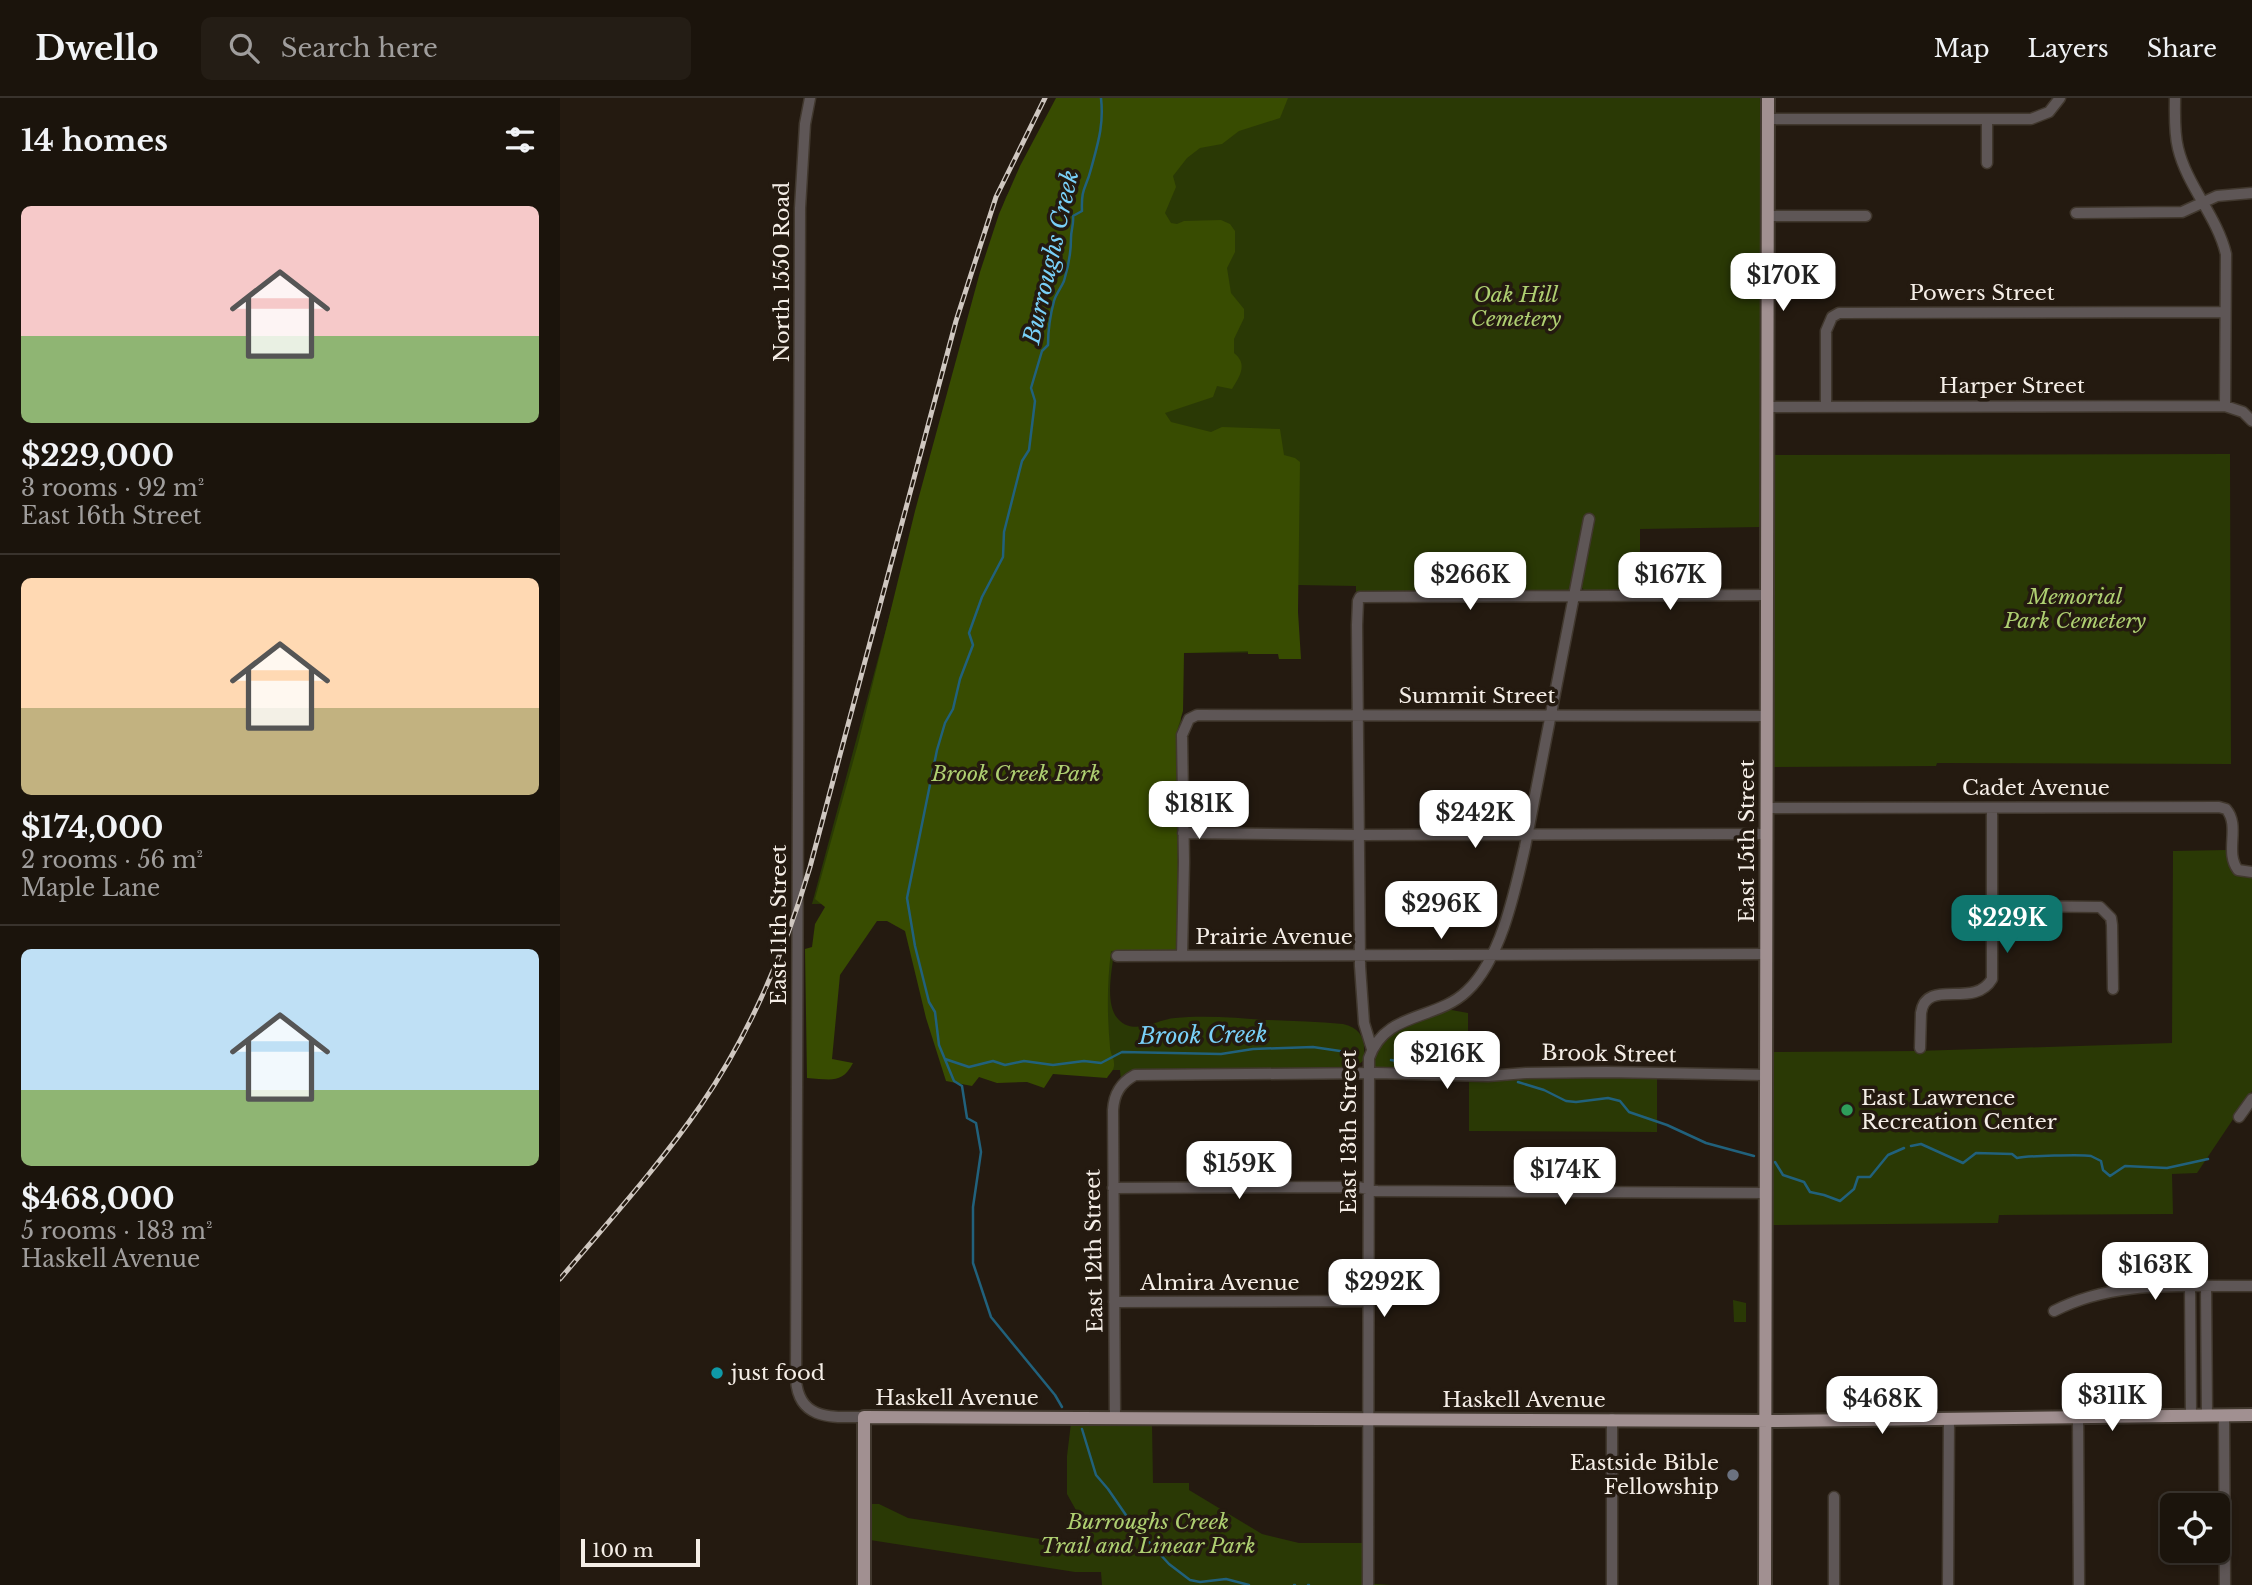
<!DOCTYPE html>
<meta charset="utf-8">
<style>
body{margin:0;font-family:"Libre Baskerville",serif;background:#241d15;color:#f1f3f6;height:100vh;display:flex;flex-direction:column;font-size:26px;white-space:nowrap}
*{box-sizing:border-box;margin:0}
p{font-size:23px;color:#a09e9d}
.icon{flex:none;width:38px;height:38px;fill:none;stroke:currentColor;stroke-width:2;stroke-linecap:round;stroke-linejoin:round}
.map{position:relative;flex:1;overflow:hidden}
.side{display:flex;flex-direction:column;background:#1b140c;width:560px}
.side>*{flex:none}
.fabs{position:absolute;left:1600px;top:1395px;display:grid;gap:14px}
.fabs a{display:grid;place-items:center;width:70px;height:70px;border-radius:10px;background:#1b140c;box-shadow:0 4px 10px #0003,0 0 0 2px #39332d;font-size:35px}
.scale{position:absolute;left:21px;bottom:18px;width:119px;box-sizing:border-box;padding-left:7px;border:4px solid #f5eee7;border-top:0;font-size:19px;line-height:24px;white-space:nowrap;color:#f5eee7;-webkit-text-stroke:5px #241a10;paint-order:stroke}
.price{position:absolute;translate:-50% -60px;padding:0 16px;border-radius:14px;background:#fff;color:#222;font-size:23px;line-height:46px;filter:drop-shadow(0 2px 4px #0008)}
.price::after{content:'';position:absolute;left:50%;top:42px;width:21px;height:16px;margin-left:-10px;background:inherit;clip-path:polygon(0 0,100% 0,50% 100%)}
.price.selected{background:#0f766e;color:#fff}
ul{padding:0;list-style:none}
li{display:grid;align-content:center;gap:14px;height:371px;padding:0 21px}
li+li{border-top:2px solid #39332d}
li span{display:grid;place-items:center;height:217px;border-radius:10px;color:#555}
li>.icon{margin-inline-start:auto}
span .icon{width:126px;height:126px;fill:#fffc;stroke-width:1}
li b{font-size:30px}
h2{display:flex;justify-content:space-between;align-items:center;height:84px;padding:0 21px;font-size:30px}
header{display:flex;align-items:center;gap:42px;box-sizing:border-box;height:98px;padding:0 35px;background:#1b140c;border-bottom:2px solid #39332d}
header strong{font-size:33px}
nav{display:flex;gap:38px;margin-inline-start:auto;font-size:24px}
.search{width:490px;height:63px;background:#241d15;display:flex;align-items:center;gap:18px;box-sizing:border-box;padding:0 24px;border-radius:10px;color:#a09e9d;font-size:26px}
main{display:flex;flex:1;min-height:0}
.map>svg:first-child{display:block}
.green{fill:#2a3905}
.forest{fill:#384c01}
.lines{fill:none;stroke-linecap:round;stroke-linejoin:round}
.stream{stroke:#21617c;stroke-width:2.5}
.minor-casing{stroke:#41382e;stroke-width:13}
.major-casing{stroke:#41382e;stroke-width:16}
.minor{stroke:#5e5656;stroke-width:10}
.major{stroke:#a19091;stroke-width:12}
.rail-casing{stroke:#cfc7c0;stroke-width:5}
.rail{stroke:#241a10;stroke-width:2.5;stroke-dasharray:8;stroke-linecap:butt}
.leisure-dot{fill:#2e9e5b;stroke:#241a10;stroke-width:2.5}
.culture-dot{fill:#0f9aa8;stroke:#241a10;stroke-width:2.5}
.worship-dot{fill:#6b7280;stroke:#241a10;stroke-width:2.5}
.labels{text-anchor:middle;stroke-width:7;stroke-linejoin:round;paint-order:stroke}
.street-label{font-size:21px;fill:#f5eee7;stroke:#241a10}
.park-label{font-size:21px;font-style:italic;fill:#aecf71;stroke:#241a10}
.poi-label{font-size:21px;fill:#f5eee7;stroke:#241a10;text-anchor:start}
.water-label{font-size:23px;font-style:italic;fill:#79d0f8;stroke:#241a10}
</style>
<header>
<strong>Dwello</strong>
<div class="search"><svg class="icon" aria-label="search" viewBox="0 0 24 24"><circle cx="10" cy="10" r="6"/><path d="M15 15l6 6"/></svg>Search here</div>
<nav><a>Map</a><a>Layers</a><a>Share</a></nav>
</header>
<main>
<section class="side">
<h2>14 homes<svg class="icon" aria-label="filters" viewBox="0 0 24 24"><path d="M4 7h16M4 17h16"/><circle cx="9" cy="7" r="2"/><circle cx="15" cy="17" r="2"/></svg></h2>
<ul>
<li><span style="background:linear-gradient(#f6c9c9 60%,#8fb573 0)"><svg class="icon" aria-label="home" viewBox="0 0 24 24"><path d="M3 11l9-7 9 7M6 9v11h12V9"/></svg></span><div><b>$229,000</b><p>3 rooms · 92 m²</p><p>East 16th Street</p></div></li>
<li><span style="background:linear-gradient(#ffd9b3 60%,#c2b280 0)"><svg class="icon" aria-label="home" viewBox="0 0 24 24"><path d="M3 11l9-7 9 7M6 9v11h12V9"/></svg></span><div><b>$174,000</b><p>2 rooms · 56 m²</p><p>Maple Lane</p></div></li>
<li><span style="background:linear-gradient(#bfe0f5 65%,#8fb573 0)"><svg class="icon" aria-label="home" viewBox="0 0 24 24"><path d="M3 11l9-7 9 7M6 9v11h12V9"/></svg></span><div><b>$468,000</b><p>5 rooms · 183 m²</p><p>Haskell Avenue</p></div></li>
</ul>
</section>
<div class="map">
<svg width="1692" height="1487" viewBox="0 0 1692 1487">
<rect width="100%" height="100%" fill="#241a10"/>
<!-- green -->
<path class="green" d="M 671,0 L 1202,0 L 1201,429 L 1080,431 L 1080,495 L 1026,494 L 1020,488 L 1010,494 L 796,495 L 796,488 L 738,487 L 738,554 L 621,555 L 621,770 L 618,853 L 554,854 C 552,873 544,907 559,922 C 575,938 598,921 615,920 C 645,917 677,920 707,922 C 732,923 757,924 783,926 C 802,930 807,944 803,963 L 791,972 L 699,974 L 561,983 L 560,972 L 401,972 L 353,805 L 252,806 L 428,152 L 446,99 L 485,32 Z
M 1670,356 L 1671,666 L 1377,665 L 1376,668 L 1212,669 L 1212,357 Z
M 1667,752 C 1667,770 1673,779 1692,780 L 1692,993 L 1637,1075 L 1612,1076 L 1613,1116 L 1439,1117 L 1438,1125 L 1211,1127 L 1211,954 L 1356,953 L 1612,945 L 1613,753 Z
M 886,911 L 908,915 L 908,975 L 815,969 C 807,935 863,920 886,911 Z
M 1049,977 L 1097,980 L 1097,1034 L 909,1033 L 909,982 Z
M 1173,1202 L 1186,1205 L 1186,1224 L 1174,1224 Z
M 511,1325 L 592,1326 L 593,1385 L 629,1385 L 629,1392 L 702,1436 L 739,1445 L 802,1445 L 803,1485 L 831,1487 L 542,1487 L 541,1474 L 515,1474 L 310,1442 L 310,1406 L 319,1406 L 348,1420 L 537,1450 L 507,1396 L 507,1358 Z"/>
<!-- forest -->
<path class="forest" d="M 496,0 L 728,0 L 720,20 L 679,33 L 662,46 L 640,50 L 627,60 L 613,78 L 616,89 L 605,115 L 611,125 L 617,126 L 624,123 L 661,122 L 670,126 L 675,133 L 675,154 L 667,170 L 671,195 L 684,211 L 684,220 L 674,241 L 674,255 C 688,266 680,278 672,291 L 657,288 L 653,299 L 605,315 L 611,324 L 651,334 L 662,329 L 720,331 L 724,357 L 735,360 L 740,364 L 738,514 L 741,561 L 719,561 L 718,556 L 688,556 L 688,553 L 624,555 L 623,613 L 617,633 L 618,852 L 551,853 C 547,885 547,917 550,949 C 550,955 554,960 554,965 C 555,972 550,975 547,980 L 493,976 L 484,990 L 467,984 L 437,985 L 419,979 L 412,988 L 386,983 L 366,920 L 345,833 L 327,823 L 317,823 L 280,877 L 272,961 L 293,965 C 282,987 269,981 247,980 L 245,851 L 252,849 L 255,826 L 265,809 L 255,801 L 298,646 L 355,413 L 420,174 L 439,116 L 460,68 Z"/>
<g class="lines">
<!-- stream -->
<path class="stream" d="M 385,961 L 409,969 L 433,963 L 445,967 L 464,963 L 493,967 L 524,963 L 541,965 L 562,954 L 661,956 L 693,951 L 753,949 L 780,953
M 831,962 L 871,969 L 926,971
M 958,984 L 984,992 L 1006,1003 L 1016,1004 L 1048,1000 L 1060,1003 L 1069,1014 L 1107,1027 L 1146,1045 L 1194,1058
M 1351,1048 L 1361,1046 L 1403,1065 L 1416,1055 L 1452,1056 L 1457,1060 C 1467,1058 1522,1056 1531,1058 C 1533,1059 1539,1062 1541,1063 L 1543,1072 L 1550,1078 L 1565,1068 L 1607,1070 L 1648,1061
M 1215,1064 L 1223,1077 L 1244,1084 L 1250,1094 L 1264,1097 L 1280,1103 L 1294,1091 L 1298,1079 L 1310,1079 L 1328,1057 L 1344,1050
M 502,1309 L 495,1297 L 431,1219 L 413,1165 L 413,1109 L 421,1054 L 416,1025 L 407,1020 L 402,988 L 394,983 L 379,947 L 375,914 L 369,904 L 355,848 L 347,800 L 377,652 L 385,625 L 393,611 L 400,581 L 413,547 L 409,535 L 422,499 L 443,459 L 444,434 L 462,363 L 469,352 L 475,303 L 471,290 L 482,253 L 488,247 C 488,232 490,218 494,203 C 496,196 501,190 504,183 C 508,170 511,152 511,140 C 511,132 514,126 513,118 L 522,113 C 521,89 526,91 531,71 C 538,45 544,27 541,0
M 522,1331 L 536,1377 L 548,1391 L 570,1423 L 609,1466 L 630,1482 L 640,1484 L 666,1481 L 689,1487
M 734,1487 L 735,1487
M 748,1487 L 749,1487"/>
<defs>
<path id="minor" d="M 250,0 L 245,26 L 240,110 L 236,1282 C 239,1323 273,1319 304,1319
M 1615,0 C 1615,16 1614,34 1618,50 C 1627,88 1657,118 1666,156 L 1665,308
M 1207,21 L 1471,21 L 1489,14 L 1500,0
M 1427,21 L 1427,65
M 1516,115 L 1622,114 L 1657,98 L 1692,95
M 1207,118 L 1306,118
M 1207,309 L 1665,308 L 1683,314 L 1692,323
M 1266,309 L 1266,233 L 1272,219 L 1279,215 L 1665,214
M 1206,710 L 1659,709 L 1666,711 C 1681,728 1664,754 1678,772 L 1692,774
M 623,735 L 799,737 L 1206,736
M 1432,808 L 1540,809 L 1551,820 L 1552,827 L 1553,891
M 557,858 L 1206,856
M 622,858 L 624,764 L 622,637 L 629,621 L 637,617 L 1206,618
M 1360,950 L 1361,915 C 1366,879 1414,912 1432,881 L 1432,710
M 812,951 L 804,925 L 800,868 L 797,527 L 798,503 L 800,499 L 1207,497
M 1679,1019 L 1692,1001
M 553,1090 L 798,1089 L 817,1093 L 1206,1095
M 1630,1188 L 1631,1318
M 1646,1188 L 1647,1318
M 554,1204 L 808,1203
M 1494,1213 C 1556,1181 1625,1189 1692,1188
M 1664,1317 L 1665,1487
M 555,1319 L 553,1012 C 554,996 560,985 575,977 L 817,975 L 928,978 L 966,975 L 1046,974 L 1206,977
M 1518,1319 L 1519,1487
M 808,1487 L 809,960 C 825,913 876,923 907,893 C 941,861 955,793 965,749 L 1029,421
M 1052,1487 L 1052,1321
M 1274,1487 L 1274,1399
M 1388,1487 L 1389,1320"/>
<path id="major" d="M 304,1487 L 304,1319 L 1215,1323 L 1692,1317
M 1205,1487 L 1208,0"/>
</defs>
<!-- minor casing -->
<use href="#minor" class="minor-casing"/>
<!-- major casing -->
<use href="#major" class="major-casing"/>
<!-- minor -->
<use href="#minor" class="minor"/>
<!-- major -->
<use href="#major" class="major"/>
<defs>
<path id="rail" d="M 0,1181 C 48,1124 99,1068 141,1007 C 191,934 225,853 250,769 L 396,223 L 436,99 L 485,0"/>
</defs>
<!-- rail casing -->
<use href="#rail" class="rail-casing"/>
<!-- rail -->
<use href="#rail" class="rail"/>
</g>
<!-- markers -->
<circle class="leisure-dot" cx="1287" cy="1012" r="7"/>
<circle class="culture-dot" cx="157" cy="1275" r="7"/>
<circle class="worship-dot" cx="1173" cy="1377" r="7"/>
<g class="labels">
<!-- street labels -->
<g class="street-label">
<text transform="translate(222 174) rotate(-90)" y="7">North 1550 Road</text>
<text x="1422" y="202">Powers Street</text>
<text x="1452" y="295">Harper Street</text>
<text x="917" y="605">Summit Street</text>
<text x="1476" y="697">Cadet Avenue</text>
<text transform="translate(1187 743) rotate(-90)" y="7">East 15th Street</text>
<text transform="translate(219 827) rotate(-90)" y="7">East 11th Street</text>
<text x="714" y="846">Prairie Avenue</text>
<text transform="translate(1049 956) rotate(1)" y="7">Brook Street</text>
<text transform="translate(789 1034) rotate(-90)" y="7">East 13th Street</text>
<text transform="translate(534 1153) rotate(-91)" y="7">East 12th Street</text>
<text x="660" y="1192">Almira Avenue</text>
<text x="397" y="1307">Haskell Avenue</text>
<text x="964" y="1309">Haskell Avenue</text>
</g>
<!-- park labels -->
<g class="park-label">
<text x="956" y="204">Oak Hill<tspan x="956" dy="24">Cemetery</tspan></text>
<text x="1515" y="506">Memorial<tspan x="1515" dy="24">Park Cemetery</tspan></text>
<text x="456" y="683">Brook Creek Park</text>
<text x="588" y="1431">Burroughs Creek<tspan x="588" dy="24">Trail and Linear Park</tspan></text>
</g>
<!-- poi labels -->
<g class="poi-label">
<text x="1301" y="1007">East Lawrence<tspan x="1301" dy="24">Recreation Center</tspan></text>
<text x="171" y="1282">just food</text>
<text x="1159" y="1372" text-anchor="end">Eastside Bible<tspan x="1159" dy="24">Fellowship</tspan></text>
</g>
<!-- water labels -->
<g class="water-label">
<text transform="translate(491 159) rotate(-77)" y="8">Burroughs Creek</text>
<text transform="translate(643 937) rotate(-1)" y="8">Brook Creek</text>
</g>
</g>
</svg>
<div class="fabs">
<a><svg class="icon" aria-label="locate" viewBox="0 0 24 24"><circle cx="12" cy="12" r="6"/><path d="M12 2v4M12 18v4M2 12h4M18 12h4"/></svg></a>
</div>
<div class="scale">100 m</div>
<b class="price" style="left:1223px;top:215px">$170K</b>
<b class="price" style="left:910px;top:514px">$266K</b>
<b class="price" style="left:1110px;top:514px">$167K</b>
<b class="price" style="left:639px;top:743px">$181K</b>
<b class="price" style="left:915px;top:752px">$242K</b>
<b class="price" style="left:881px;top:843px">$296K</b>
<b class="price selected" style="left:1447px;top:857px">$229K</b>
<b class="price" style="left:887px;top:993px">$216K</b>
<b class="price" style="left:679px;top:1103px">$159K</b>
<b class="price" style="left:1005px;top:1109px">$174K</b>
<b class="price" style="left:1595px;top:1204px">$163K</b>
<b class="price" style="left:824px;top:1221px">$292K</b>
<b class="price" style="left:1552px;top:1335px">$311K</b>
<b class="price" style="left:1322px;top:1338px">$468K</b>
</div>
</main>
